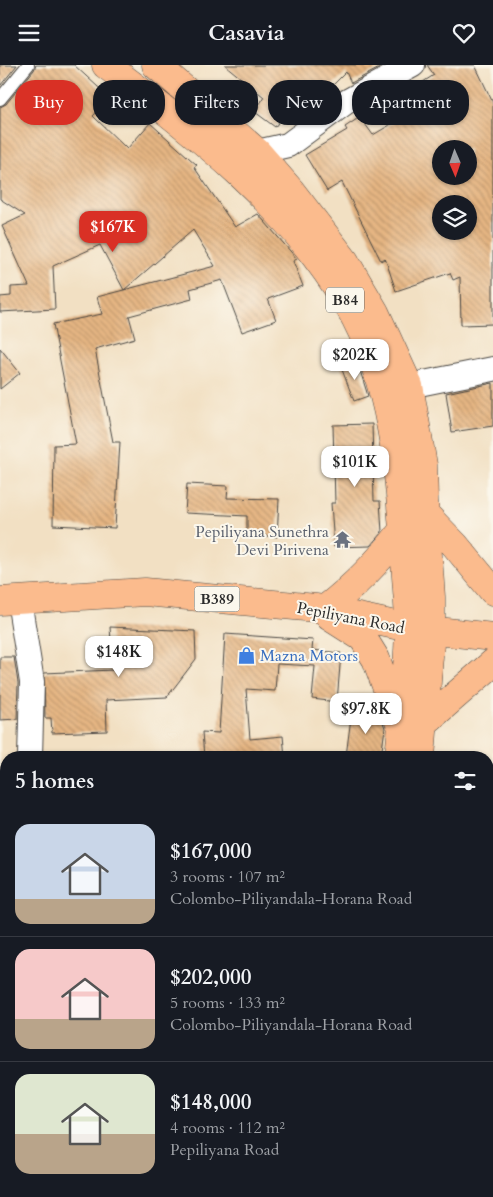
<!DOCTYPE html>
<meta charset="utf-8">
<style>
body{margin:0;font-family:Cardo,serif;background:#20242c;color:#f1f3f6;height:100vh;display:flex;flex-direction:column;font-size:19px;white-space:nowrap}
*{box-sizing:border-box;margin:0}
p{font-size:16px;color:#9ea1a6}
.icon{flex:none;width:28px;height:28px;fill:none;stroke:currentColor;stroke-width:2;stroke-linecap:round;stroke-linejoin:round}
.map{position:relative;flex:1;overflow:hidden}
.drawer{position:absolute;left:0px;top:686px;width:494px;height:446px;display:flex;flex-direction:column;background:#171b24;border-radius:20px 20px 0 0;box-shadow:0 1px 4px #0004}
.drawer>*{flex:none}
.guide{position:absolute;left:15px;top:15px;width:464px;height:45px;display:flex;gap:10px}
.needle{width:32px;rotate:178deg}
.buttons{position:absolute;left:432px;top:75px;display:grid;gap:10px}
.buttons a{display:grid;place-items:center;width:45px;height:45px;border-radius:50%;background:#171b24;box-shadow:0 1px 4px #0004;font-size:25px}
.price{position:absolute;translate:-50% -42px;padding:0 11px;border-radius:10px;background:#fff;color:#222;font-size:16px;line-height:32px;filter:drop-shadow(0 1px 2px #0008)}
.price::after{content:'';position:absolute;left:50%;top:30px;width:15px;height:11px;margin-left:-8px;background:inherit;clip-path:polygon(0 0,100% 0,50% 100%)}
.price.selected{background:#d93025;color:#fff}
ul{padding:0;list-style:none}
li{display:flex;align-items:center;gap:15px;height:125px;padding:0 15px}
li+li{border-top:1px solid #363941}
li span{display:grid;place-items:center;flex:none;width:140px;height:100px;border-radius:15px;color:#555}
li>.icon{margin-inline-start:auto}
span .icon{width:60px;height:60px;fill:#fffc;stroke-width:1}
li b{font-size:21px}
h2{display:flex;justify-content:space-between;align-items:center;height:60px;padding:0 15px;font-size:21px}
.chip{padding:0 18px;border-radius:20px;background:#171b24;box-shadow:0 1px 4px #0004;font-size:18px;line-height:45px}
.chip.selected{background:#d93025;color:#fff}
header{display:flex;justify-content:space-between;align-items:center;height:65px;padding:0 15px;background:#171b24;font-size:22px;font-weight:800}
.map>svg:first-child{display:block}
.building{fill:url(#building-back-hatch);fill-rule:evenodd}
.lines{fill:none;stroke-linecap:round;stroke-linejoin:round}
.lane-casing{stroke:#494642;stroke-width:14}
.street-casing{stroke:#494642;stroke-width:26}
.primary-casing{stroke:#494642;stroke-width:29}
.lane{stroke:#fff;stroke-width:12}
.street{stroke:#fff;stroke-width:24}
.primary{stroke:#fbbb8d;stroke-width:28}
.labels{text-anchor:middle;stroke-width:4;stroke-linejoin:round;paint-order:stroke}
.shield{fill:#fbf7ec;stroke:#696865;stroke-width:1}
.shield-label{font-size:15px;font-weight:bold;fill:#2b2b2b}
.worship-label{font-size:16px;fill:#5b616d;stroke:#fbf7ec;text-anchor:end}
.street-label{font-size:16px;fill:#2b2b2b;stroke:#fbf7ec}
.shop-label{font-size:16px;fill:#366cbe;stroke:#fbf7ec;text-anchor:start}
</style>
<header><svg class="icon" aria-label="menu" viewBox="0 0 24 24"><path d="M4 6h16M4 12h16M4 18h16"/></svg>Casavia<svg class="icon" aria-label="heart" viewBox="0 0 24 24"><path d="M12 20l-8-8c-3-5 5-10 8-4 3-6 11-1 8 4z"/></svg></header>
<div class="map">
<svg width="493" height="1132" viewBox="0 0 493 1132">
<defs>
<pattern id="building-back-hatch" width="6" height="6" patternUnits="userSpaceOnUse" patternTransform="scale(1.25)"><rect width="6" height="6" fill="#e6b683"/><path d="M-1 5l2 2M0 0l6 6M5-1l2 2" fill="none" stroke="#bb946b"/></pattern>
</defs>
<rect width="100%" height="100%" fill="#fbf7ec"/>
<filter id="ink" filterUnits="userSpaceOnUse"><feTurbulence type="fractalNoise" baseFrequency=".02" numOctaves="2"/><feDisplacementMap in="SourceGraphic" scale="10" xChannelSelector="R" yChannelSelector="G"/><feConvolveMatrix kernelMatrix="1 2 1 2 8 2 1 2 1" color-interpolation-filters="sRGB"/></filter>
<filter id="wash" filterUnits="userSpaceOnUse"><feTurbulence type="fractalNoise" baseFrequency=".0096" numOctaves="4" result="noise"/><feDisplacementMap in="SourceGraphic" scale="20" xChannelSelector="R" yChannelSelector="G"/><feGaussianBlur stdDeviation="1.12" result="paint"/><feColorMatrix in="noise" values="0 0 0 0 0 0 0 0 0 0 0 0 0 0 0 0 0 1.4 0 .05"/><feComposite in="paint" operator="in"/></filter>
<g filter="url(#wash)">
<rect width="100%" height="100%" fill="#f2e0c3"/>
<g id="blocks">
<!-- building -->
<path class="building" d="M 0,0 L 17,0 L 0,21 Z
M 36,0 L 74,0 L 110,33 L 93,51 L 127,84 L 150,58 L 197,100 L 194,102 L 235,162 L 258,149 L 297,194 L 293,196 L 303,221 L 268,234 L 276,255 L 242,267 L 222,215 L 190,224 L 192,234 L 129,251 L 135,273 L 95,284 L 113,377 L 120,377 L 115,463 L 53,460 L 54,380 L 76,379 L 53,259 L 102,249 L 97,232 L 215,201 L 193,165 L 124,225 L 100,180 L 53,201 L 55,244 L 0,247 L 0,232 L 11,231 L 11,222 L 29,221 L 2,161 L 25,150 L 0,134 L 0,42 L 6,39 L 34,5 Z
M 225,0 L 385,0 L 351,18 L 346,7 L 328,25 L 325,22 L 301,45 L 293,37 L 275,62 L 255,47 L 264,32 Z
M 427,0 L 475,0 L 493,38 L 493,259 L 461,260 L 460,212 L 453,215 L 450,208 L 396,226 L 385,193 L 381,196 L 342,117 L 327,126 L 305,90 L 347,65 L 345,62 L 360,52 L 373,70 L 400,54 L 390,38 L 434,10 ZM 441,84 L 469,84 L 469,111 L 441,111 ZM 441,139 L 469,139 L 469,166 L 441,166 Z
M 0,283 L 20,308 L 0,324 Z
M 357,296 L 368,331 L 354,336 L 341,302 Z
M 493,318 L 493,361 L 452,367 L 446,328 Z
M 372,359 L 374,436 L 380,436 L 382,467 L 370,481 L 334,482 L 331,438 L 335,438 L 333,360 Z
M 187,419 L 228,421 L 227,433 L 279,434 L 277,472 L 247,469 L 247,451 L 185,448 Z
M 110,562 L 195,566 L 196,594 L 167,632 L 106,635 L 107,666 L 52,668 L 51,653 L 45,653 L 44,608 L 113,605 Z
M 225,569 L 313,575 L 312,585 L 341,588 L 337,637 L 312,634 L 315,601 L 277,599 L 275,626 L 246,624 L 250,674 L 283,671 L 285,692 L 204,692 L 202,667 L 219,668 Z
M 0,592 L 14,592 L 18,618 L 17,654 L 0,655 Z
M 352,645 L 380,649 L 385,663 L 381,692 L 346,691 Z"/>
</g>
</g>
<g filter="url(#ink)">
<use href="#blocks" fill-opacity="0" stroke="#494642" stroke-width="1"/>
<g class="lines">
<defs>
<path id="lane" d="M 0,34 L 28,0
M 49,1132 L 52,1126
M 208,1132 L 208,1126"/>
<path id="street" d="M 257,87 L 288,80 L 346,37 L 413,0
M 409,321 L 493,304
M 19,535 L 32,617 L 30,692"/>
<path id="primary" d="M 106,0 C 198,69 289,140 348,240 C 392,315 400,410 405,495 C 406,518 409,540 409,563 C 408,606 403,650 399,692
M 156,0 L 257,87 L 291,126 L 345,196 L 375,247 L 409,321 L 423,400 L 424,436 L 431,532 L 431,566 L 421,692
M 425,449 L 455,480 L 493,526
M 0,536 L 145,527 L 316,543 L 409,563 L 493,572
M 325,544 C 355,521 380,495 403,465
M 330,552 L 363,573 L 376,594 L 399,656
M 424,658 L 493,598
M 417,1126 L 417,1132"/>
</defs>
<!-- lane casing -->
<use href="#lane" class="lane-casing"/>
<!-- street casing -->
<use href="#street" class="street-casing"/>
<!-- primary casing -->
<use href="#primary" class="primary-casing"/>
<!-- lane -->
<use href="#lane" class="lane"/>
<!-- street -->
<use href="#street" class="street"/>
<!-- primary -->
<use href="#primary" class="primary"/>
</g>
</g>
<!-- icons -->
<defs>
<symbol id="temple-bare" viewBox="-9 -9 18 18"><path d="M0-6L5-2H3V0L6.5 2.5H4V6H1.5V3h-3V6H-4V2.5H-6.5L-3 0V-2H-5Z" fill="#6b7280" stroke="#fbf7ec" stroke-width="2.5" paint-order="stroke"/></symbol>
<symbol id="shop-bare" viewBox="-9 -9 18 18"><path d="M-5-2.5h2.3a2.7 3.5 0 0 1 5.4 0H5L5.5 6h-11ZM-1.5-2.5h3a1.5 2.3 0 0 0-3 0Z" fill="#3f7fe0" stroke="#fbf7ec" stroke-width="2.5" paint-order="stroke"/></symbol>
</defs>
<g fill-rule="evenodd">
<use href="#temple-bare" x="330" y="462" width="25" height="25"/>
<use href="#shop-bare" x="234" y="578" width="25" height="25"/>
</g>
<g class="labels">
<!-- shield labels -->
<g class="shield">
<rect x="326" y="222.5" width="38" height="25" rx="4"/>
<rect x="194.5" y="521.5" width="45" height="25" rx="4"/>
</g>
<g class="shield-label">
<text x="345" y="240">B84</text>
<text x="217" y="539">B389</text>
</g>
<!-- worship labels -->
<g class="worship-label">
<text x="329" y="472">Pepiliyana Sunethra<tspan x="329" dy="18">Devi Pirivena</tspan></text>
</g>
<!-- street labels -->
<g class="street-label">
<text transform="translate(351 552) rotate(11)" y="6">Pepiliyana Road</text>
</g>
<!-- shop labels -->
<g class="shop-label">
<text x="260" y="596">Mazna Motors</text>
</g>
</g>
</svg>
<div class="buttons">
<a><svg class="needle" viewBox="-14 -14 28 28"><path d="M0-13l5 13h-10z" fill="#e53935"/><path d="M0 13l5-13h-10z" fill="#9ea1a6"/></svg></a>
<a><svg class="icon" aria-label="layers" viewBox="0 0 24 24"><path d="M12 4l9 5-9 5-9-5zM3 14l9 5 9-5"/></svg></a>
</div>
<b class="price selected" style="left:113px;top:188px">$167K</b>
<b class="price" style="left:355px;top:316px">$202K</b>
<b class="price" style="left:355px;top:423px">$101K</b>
<b class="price" style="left:119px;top:613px">$148K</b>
<b class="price" style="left:366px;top:670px">$97.8K</b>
<div class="guide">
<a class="chip selected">Buy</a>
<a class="chip">Rent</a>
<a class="chip">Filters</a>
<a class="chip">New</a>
<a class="chip">Apartment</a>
</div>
<section class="drawer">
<h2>5 homes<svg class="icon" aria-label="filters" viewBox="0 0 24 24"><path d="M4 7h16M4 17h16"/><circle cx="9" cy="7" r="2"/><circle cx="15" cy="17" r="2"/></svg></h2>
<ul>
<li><span style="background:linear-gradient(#c9d6e8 75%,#b9a48a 0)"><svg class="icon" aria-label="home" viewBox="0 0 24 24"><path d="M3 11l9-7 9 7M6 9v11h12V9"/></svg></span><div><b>$167,000</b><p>3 rooms · 107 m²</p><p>Colombo-Piliyandala-Horana Road</p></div></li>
<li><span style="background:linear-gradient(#f6c9c9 70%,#b9a48a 0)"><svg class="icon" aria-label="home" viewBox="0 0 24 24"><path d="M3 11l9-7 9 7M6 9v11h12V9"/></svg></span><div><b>$202,000</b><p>5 rooms · 133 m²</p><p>Colombo-Piliyandala-Horana Road</p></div></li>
<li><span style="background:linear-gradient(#dfe7d0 60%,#b9a48a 0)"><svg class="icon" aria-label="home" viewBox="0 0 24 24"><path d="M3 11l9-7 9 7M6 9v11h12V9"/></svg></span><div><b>$148,000</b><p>4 rooms · 112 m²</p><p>Pepiliyana Road</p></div></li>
</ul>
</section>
</div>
